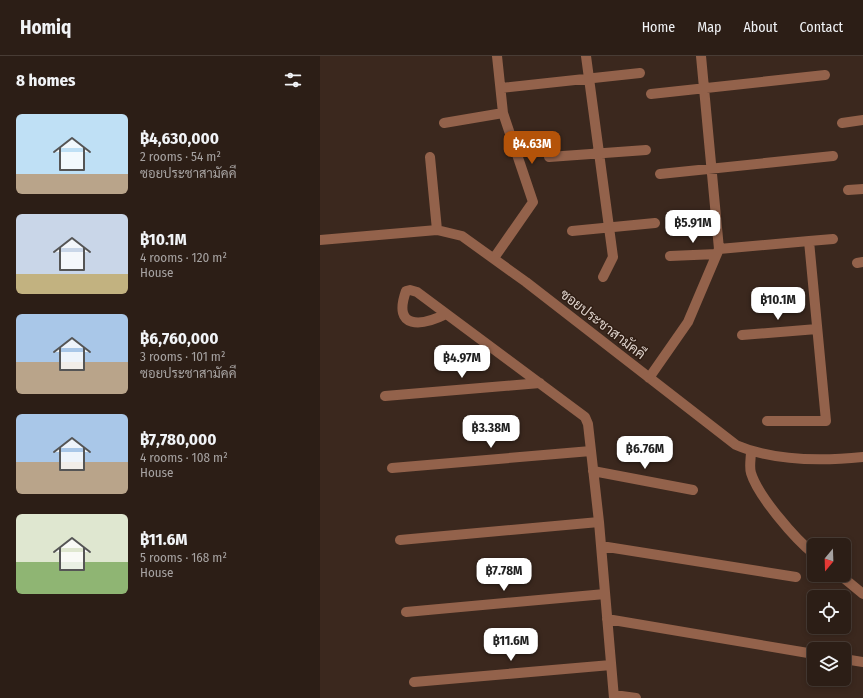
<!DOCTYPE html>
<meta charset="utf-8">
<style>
body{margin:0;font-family:"Fira Sans Condensed",Sarabun,sans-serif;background:#34271f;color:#f1f3f6;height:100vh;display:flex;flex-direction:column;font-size:15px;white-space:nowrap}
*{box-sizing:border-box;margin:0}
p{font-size:13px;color:#a6a2a1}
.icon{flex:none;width:22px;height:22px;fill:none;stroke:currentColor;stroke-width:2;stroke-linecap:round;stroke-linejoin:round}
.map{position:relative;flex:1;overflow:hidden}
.details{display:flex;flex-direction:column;background:#2c1e16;width:320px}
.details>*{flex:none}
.needle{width:26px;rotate:199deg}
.controls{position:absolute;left:487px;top:482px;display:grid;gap:8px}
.controls a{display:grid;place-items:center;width:44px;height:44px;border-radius:6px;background:#2c1e16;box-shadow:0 2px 6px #0003,0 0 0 1px #483c35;font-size:20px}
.price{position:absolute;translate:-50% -34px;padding:0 9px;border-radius:8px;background:#fff;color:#222;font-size:13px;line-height:26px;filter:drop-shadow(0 1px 2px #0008)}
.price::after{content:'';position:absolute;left:50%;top:24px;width:12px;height:9px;margin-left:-6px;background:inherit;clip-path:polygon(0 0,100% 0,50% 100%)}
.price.selected{background:#b45309;color:#fff}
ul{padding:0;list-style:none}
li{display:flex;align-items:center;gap:12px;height:100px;padding:0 16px}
li span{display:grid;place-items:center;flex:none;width:112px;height:80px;border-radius:6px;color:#555}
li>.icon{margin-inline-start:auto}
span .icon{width:48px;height:48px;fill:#fffc;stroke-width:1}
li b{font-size:17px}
h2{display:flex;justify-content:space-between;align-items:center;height:48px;padding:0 16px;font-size:17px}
header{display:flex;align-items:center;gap:24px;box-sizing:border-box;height:56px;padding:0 20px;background:#2c1e16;border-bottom:1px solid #483c35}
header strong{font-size:19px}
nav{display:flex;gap:22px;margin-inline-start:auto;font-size:14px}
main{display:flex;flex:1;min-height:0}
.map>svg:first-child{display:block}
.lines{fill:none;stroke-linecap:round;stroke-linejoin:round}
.minor{stroke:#93624b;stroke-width:10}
.labels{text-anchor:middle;stroke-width:3;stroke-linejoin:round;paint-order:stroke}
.street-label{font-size:14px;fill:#dcd0c9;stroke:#301e14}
</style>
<header>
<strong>Homiq</strong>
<nav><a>Home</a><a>Map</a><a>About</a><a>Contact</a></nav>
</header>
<main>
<section class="details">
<h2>8 homes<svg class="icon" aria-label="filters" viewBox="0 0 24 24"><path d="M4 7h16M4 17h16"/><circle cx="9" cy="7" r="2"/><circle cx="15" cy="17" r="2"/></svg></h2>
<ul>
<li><span style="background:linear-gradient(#bfe0f5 75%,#b9a48a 0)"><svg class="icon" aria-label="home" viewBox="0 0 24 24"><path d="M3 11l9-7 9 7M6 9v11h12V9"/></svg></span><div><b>฿4,630,000</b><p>2 rooms · 54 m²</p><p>ซอยประชาสามัคคี</p></div></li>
<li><span style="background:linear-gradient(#c9d6e8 75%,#c2b280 0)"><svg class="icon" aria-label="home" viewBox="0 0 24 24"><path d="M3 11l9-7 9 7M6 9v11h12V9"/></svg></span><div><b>฿10.1M</b><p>4 rooms · 120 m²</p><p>House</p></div></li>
<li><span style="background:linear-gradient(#a9c7e8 60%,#b9a48a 0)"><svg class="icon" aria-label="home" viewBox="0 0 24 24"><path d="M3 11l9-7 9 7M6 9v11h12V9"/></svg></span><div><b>฿6,760,000</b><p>3 rooms · 101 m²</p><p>ซอยประชาสามัคคี</p></div></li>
<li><span style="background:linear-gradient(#a9c7e8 60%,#b9a48a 0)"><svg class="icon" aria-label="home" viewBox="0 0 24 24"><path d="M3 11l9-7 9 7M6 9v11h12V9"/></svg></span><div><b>฿7,780,000</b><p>4 rooms · 108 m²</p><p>House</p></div></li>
<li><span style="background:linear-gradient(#dfe7d0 60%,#8fb573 0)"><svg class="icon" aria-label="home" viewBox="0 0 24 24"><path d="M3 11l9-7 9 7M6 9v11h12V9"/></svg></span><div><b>฿11.6M</b><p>5 rooms · 168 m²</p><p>House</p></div></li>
</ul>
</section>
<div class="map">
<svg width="543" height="642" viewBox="0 0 543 642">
<rect width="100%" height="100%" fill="#3b281e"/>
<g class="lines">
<!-- minor -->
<path class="minor" d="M 266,0 L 293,201 L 283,221
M 181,32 L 320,17
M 331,38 L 505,19
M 124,67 L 183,57
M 522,67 L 543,64
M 110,101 L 117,174
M 229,101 L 326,94
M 340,118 L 513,100
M 528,134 L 543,133
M 252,175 L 335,167
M 0,184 L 117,174 L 142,180 L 206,226 L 416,389 C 453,405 503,405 543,401
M 489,185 L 513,183
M 399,193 L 489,185 L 506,365 L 447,365
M 350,200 L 397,198
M 174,202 L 213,146 L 183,57 L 177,0
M 537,207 L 543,206
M 126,258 C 102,270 72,274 86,235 L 90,234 L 97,236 L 265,361 L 268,368 L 279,466 L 294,642
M 422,279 L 497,273
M 329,322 L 368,266 L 399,193 L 381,0
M 65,340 L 220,327
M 431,395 C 431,402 429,411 431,417 C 438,440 475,483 494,498
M 72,412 L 271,395
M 273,415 L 373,434
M 80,484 L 279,466
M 281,490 L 476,521
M 520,519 L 543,538
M 86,556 L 285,538
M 287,563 L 494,598
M 524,603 L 543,606
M 94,626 L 291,609
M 294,639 L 316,642"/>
</g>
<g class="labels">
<!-- street labels -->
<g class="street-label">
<text transform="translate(283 268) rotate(38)" y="5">ซอยประชาสามัคคี</text>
</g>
</g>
</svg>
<div class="controls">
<a><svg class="needle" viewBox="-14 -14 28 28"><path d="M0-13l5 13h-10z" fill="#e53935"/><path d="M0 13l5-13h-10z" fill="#a6a2a1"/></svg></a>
<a><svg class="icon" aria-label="locate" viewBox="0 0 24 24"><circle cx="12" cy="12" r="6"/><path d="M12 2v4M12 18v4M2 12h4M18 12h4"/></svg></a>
<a><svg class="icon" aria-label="layers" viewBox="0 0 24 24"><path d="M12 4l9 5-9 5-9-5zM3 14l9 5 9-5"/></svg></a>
</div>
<b class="price selected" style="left:212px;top:109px">฿4.63M</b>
<b class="price" style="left:373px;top:188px">฿5.91M</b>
<b class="price" style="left:458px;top:265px">฿10.1M</b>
<b class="price" style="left:142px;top:323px">฿4.97M</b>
<b class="price" style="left:171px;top:393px">฿3.38M</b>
<b class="price" style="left:325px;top:414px">฿6.76M</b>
<b class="price" style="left:184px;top:536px">฿7.78M</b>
<b class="price" style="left:191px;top:606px">฿11.6M</b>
</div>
</main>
